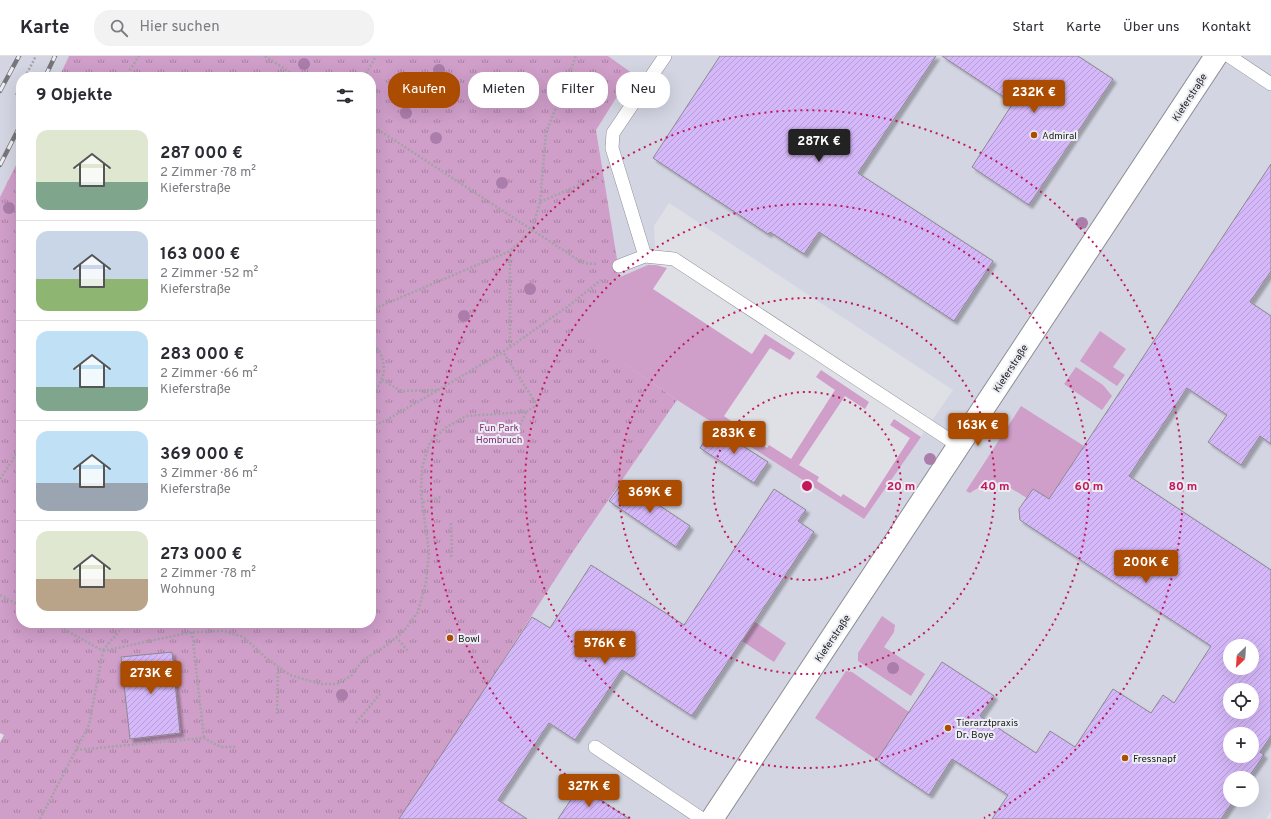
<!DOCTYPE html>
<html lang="de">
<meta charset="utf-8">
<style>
body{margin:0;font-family:Overpass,sans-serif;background:#f2f2f3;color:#2b2b33;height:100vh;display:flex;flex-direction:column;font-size:15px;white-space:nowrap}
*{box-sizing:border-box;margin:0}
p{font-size:13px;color:#7c7c81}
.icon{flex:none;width:22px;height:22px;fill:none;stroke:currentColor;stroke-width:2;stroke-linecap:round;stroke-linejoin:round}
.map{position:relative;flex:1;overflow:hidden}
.side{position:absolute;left:16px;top:16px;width:360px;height:556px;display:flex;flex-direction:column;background:#fff;border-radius:16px;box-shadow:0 4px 16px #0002}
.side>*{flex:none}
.hud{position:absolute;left:388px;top:16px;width:380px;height:36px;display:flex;gap:8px}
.needle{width:26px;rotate:205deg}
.controls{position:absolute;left:1223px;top:583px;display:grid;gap:8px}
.controls a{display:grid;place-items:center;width:36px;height:36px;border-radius:50%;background:#fff;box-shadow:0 4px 16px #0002;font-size:20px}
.price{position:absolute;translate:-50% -34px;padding:0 9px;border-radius:4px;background:#ac4c00;color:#fff;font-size:13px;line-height:26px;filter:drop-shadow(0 1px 2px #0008)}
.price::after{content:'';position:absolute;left:50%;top:24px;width:12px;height:9px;margin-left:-6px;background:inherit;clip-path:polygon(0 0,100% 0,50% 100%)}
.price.current{background:#222;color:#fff}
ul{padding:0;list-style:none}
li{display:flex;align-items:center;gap:12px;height:100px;padding:0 20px}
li+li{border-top:1px solid #e1e1e2}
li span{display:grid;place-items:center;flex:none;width:112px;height:80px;border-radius:12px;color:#555}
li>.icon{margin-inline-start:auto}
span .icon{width:48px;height:48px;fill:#fffc;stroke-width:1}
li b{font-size:17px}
h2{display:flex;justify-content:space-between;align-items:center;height:48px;padding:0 20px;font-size:17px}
.pill{padding:0 14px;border-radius:16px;background:#fff;box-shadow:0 4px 16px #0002;font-size:14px;line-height:36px}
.pill.current{background:#ac4c00;color:#fff}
header{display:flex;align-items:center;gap:24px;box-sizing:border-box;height:56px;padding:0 20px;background:#fff;border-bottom:1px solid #e1e1e2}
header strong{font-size:19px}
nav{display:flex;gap:22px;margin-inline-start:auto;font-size:14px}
.search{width:280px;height:36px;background:#f2f2f3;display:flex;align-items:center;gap:10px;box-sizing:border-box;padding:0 14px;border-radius:16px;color:#7c7c81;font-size:15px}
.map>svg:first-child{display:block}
.built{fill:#d3d5e2;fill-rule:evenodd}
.grass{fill:#cf9ec9}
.park{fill:url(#park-tufts)}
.building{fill:url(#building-hatch);stroke:#8b898e;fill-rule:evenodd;filter:url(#shadow)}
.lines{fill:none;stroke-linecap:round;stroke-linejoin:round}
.service-casing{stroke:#8c8d93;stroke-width:14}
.minor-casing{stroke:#8c8d93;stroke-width:24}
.path{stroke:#a3a3a8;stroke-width:2.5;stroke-dasharray:2 2;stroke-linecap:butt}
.service{stroke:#fff;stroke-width:13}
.minor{stroke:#fff;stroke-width:22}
.rail-casing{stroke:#76767a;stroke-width:4.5}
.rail{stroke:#ecedf3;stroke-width:3;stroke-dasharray:9;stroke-linecap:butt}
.tree{fill:#aa7daa}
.ring{fill:none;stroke:#c2185b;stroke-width:2;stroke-dasharray:2 4}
.poi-dot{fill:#ac4c00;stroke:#ecedf3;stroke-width:1.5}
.labels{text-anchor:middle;stroke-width:4;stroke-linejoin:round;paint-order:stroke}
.street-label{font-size:10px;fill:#232325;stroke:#ecedf3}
.poi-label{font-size:10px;fill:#232325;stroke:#ecedf3;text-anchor:start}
.park-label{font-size:10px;fill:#7f2c79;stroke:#ecedf3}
.centre{fill:#c2185b;stroke:#ecedf3;stroke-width:2}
.ring-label{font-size:12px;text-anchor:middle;font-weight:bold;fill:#c2185b;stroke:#ecedf3;stroke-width:4;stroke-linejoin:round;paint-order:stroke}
</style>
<header>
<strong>Karte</strong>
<div class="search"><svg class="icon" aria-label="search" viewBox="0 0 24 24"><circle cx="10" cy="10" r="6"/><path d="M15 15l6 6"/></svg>Hier suchen</div>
<nav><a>Start</a><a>Karte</a><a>Über uns</a><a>Kontakt</a></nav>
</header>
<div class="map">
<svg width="1271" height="763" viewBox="0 0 1271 763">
<defs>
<pattern id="park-tufts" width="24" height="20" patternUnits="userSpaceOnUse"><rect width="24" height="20" fill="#cf9ec9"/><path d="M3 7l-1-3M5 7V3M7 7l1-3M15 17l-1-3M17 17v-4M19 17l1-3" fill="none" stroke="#a880a3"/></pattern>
<pattern id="building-hatch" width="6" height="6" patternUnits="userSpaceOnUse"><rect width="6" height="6" fill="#d5b8f9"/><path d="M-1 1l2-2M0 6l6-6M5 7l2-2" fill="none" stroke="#b79ed5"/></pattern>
<filter id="shadow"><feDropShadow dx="3.5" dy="3.5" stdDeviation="1" flood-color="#0004"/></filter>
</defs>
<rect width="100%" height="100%" fill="#dfe0e6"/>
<!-- built -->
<path class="built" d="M 0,0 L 69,0 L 59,21 L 21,21 L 21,99 L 0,141 Z
M 608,0 L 1271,0 L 1271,755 L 1266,763 L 401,763 L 574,494 L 677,344 L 864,463 L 953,334 L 669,147 L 654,170 L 656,208 L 648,209 L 620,221 L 596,74 L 632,17 ZM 1230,590 L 1252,590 L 1252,612 L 1230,612 ZM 1230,634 L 1252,634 L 1252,656 L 1230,656 ZM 1230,678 L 1252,678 L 1252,700 L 1230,700 ZM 1230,722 L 1252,722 L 1252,744 L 1230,744 Z"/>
<!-- grass -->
<path class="grass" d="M 648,209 L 656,209 L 667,212 L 653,233 L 752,298 L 765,278 L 795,297 L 790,304 L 770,292 L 724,360 L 744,374 L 743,377 L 767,392 L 769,389 L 791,403 L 835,334 L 816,321 L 821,314 L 869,346 L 865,353 L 845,340 L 799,409 L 819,421 L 817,425 L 841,441 L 843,438 L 865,452 L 910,382 L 890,369 L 894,363 L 921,381 L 864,463 L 677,344 L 564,266 L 620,221 Z
M 1100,275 L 1126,293 L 1113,311 L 1125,319 L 1117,330 L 1080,305 Z
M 1076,311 L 1103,329 L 1112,340 L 1102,354 L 1064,328 Z
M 1021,350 L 1084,390 L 1049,443 L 1036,435 L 1029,438 L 1027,442 C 1002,427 996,419 970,437 L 966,435 Z
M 882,560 L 895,569 L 894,576 L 884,591 L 925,618 L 911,640 L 858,605 L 858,597 Z
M 755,566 L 786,587 L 774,606 L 742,585 Z
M 846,615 L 852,616 L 909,656 L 877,704 L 815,662 Z"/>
<!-- park -->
<path class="park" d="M 69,0 L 608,0 L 632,17 L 596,74 L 620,221 L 565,266 L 677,344 L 574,494 L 401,763 L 0,763 L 0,686 L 4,679 L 0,677 L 0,141 L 21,99 L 21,567 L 371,567 L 371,21 L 59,21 Z"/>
<!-- building -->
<path class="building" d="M 720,0 L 936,0 L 858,117 L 993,205 L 954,265 L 819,176 L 804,198 L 770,176 L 768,178 L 653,102 Z
M 942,0 L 1078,0 L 1113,23 L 1029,149 L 972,111 L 1013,47 Z
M 1271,108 L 1271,215 L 1250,246 L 1271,260 L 1271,388 L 1260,380 L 1241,409 L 1208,386 L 1227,359 L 1187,332 L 1129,420 L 1271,514 L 1271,680 L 1260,696 L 1264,699 L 1248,722 L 1230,722 L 1230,744 L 1234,744 L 1221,763 L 992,763 L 1008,739 L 952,703 L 929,739 L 877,704 L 942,606 L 994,640 L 980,660 L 1036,697 L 1050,675 L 1075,691 L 1113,633 L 1151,657 L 1163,639 L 1174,647 L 1211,590 L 1020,464 L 1019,453 L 1033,433 L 1049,443 ZM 1230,590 L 1252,590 L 1252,612 L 1230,612 ZM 1230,634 L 1252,634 L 1252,656 L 1230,656 ZM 1230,678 L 1252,678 L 1252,700 L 1230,700 Z
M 713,371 L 768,406 L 754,427 L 700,392 Z
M 623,425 L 690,470 L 676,491 L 609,445 Z
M 774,433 L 806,454 L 798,465 L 814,476 L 692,660 L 622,614 L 575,684 L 549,667 L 498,744 L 527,763 L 399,763 L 532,561 L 550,572 L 591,509 L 684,569 Z
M 172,596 L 180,677 L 130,683 L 121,601 Z
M 580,730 L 629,763 L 558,763 Z"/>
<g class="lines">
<defs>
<path id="service" d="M 1229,0 L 1271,28
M 645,200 L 612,92 L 613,77 L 665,0
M 619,210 L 645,200 L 674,203 L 959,390
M 595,691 L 702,763"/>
<path id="minor" d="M 712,763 L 1216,0"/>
</defs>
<!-- service casing -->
<use href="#service" class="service-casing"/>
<!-- minor casing -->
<use href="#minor" class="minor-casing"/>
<!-- path -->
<path class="path" d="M 265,0 L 297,21
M 25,21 L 36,0
M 125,21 L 139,0
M 364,21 L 376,0
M 16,39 L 21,30
M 371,69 L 583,207 L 596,208
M 540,146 L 598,121
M 371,254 L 510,195 L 532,174 L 540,146 L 546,77 L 576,0
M 371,286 C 384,297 388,314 379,329 C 377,333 375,337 371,339
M 510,290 L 510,195
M 382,324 L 401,335 L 437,334
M 371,370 L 385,365 L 503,296 L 567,251 L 601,224
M 506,388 L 513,375 L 520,369 L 526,356
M 0,423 L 21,391
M 423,446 L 441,441
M 451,467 L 452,493 L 451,502
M 0,539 L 21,550
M 192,576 L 204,682
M 396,581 L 408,595
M 103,594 L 126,567
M 103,595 L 192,576 L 224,575 L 244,581 L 266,602 L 290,619 L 320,628 L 337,628 L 352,619 L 362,605 L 387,589 L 404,575 L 418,556 L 426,526 L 429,496 L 421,437 L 422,412 L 430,386 L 445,372 L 466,360 L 526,356 L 537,349 L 503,296
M 277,658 L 278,611
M 356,667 L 380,638
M 76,694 L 204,682 L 221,691 L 237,691
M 40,763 L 89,669 L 103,595 L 53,567"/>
<!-- service -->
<use href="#service" class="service"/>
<!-- minor -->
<use href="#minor" class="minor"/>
<defs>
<path id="rail" d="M 45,21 L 55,0
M 0,35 L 19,0
M 0,109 L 21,68"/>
</defs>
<!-- rail casing -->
<use href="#rail" class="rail-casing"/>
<!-- rail -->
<use href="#rail" class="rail"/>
</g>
<!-- trees -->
<g class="tree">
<circle cx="304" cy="8" r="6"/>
<circle cx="439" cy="14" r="6"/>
<circle cx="406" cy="57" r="6"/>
<circle cx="436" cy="82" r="6"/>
<circle cx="502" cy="127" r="6"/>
<circle cx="9" cy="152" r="6"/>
<circle cx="1082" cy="167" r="6"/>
<circle cx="530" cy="233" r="6"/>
<circle cx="464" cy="260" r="6"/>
<circle cx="930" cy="403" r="6"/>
<circle cx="893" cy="612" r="6"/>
<circle cx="342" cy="639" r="6"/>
</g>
<!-- distance rings -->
<g class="ring">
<circle cx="807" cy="430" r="94"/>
<circle cx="807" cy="430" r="188"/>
<circle cx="807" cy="430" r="282"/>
<path d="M630 762A376 376 0 1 1 984 762"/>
</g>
<!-- markers -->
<g class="poi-dot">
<circle cx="1034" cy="79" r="4"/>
<circle cx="450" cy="582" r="4"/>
<circle cx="948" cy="672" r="4"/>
<circle cx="1125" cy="702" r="4"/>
</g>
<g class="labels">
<!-- street labels -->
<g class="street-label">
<text transform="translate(1189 41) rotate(-57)" y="4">Kieferstraße</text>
<text transform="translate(1010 312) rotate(-57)" y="4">Kieferstraße</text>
<text transform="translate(832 582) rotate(-56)" y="4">Kieferstraße</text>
</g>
<!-- poi labels -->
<g class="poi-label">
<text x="1042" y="83">Admiral</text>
<text x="458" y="586">Bowl</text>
<text x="956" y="670">Tierarztpraxis<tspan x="956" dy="12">Dr. Boye</tspan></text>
<text x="1133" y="706">Fressnapf</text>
</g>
<!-- park labels -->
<g class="park-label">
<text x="499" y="375">Fun Park<tspan x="499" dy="12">Hombruch</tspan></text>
</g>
</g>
<circle cx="807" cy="430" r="6" class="centre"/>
<g class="ring-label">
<text x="901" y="434">20 m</text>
<text x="995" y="434">40 m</text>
<text x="1089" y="434">60 m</text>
<text x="1183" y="434">80 m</text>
</g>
</svg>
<div class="controls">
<a><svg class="needle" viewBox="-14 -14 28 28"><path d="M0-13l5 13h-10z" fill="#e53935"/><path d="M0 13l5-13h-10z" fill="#7c7c81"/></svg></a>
<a><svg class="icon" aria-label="locate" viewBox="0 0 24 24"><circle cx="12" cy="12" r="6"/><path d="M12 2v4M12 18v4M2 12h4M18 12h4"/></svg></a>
<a>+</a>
<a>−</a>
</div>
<b class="price" style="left:1034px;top:58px">232K €</b>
<b class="price current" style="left:819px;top:107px">287K €</b>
<b class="price" style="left:978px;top:391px">163K €</b>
<b class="price" style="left:734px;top:399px">283K €</b>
<b class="price" style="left:650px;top:458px">369K €</b>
<b class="price" style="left:1146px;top:528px">200K €</b>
<b class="price" style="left:605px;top:609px">576K €</b>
<b class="price" style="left:151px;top:639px">273K €</b>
<b class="price" style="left:589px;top:752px">327K €</b>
<div class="hud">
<a class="pill current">Kaufen</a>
<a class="pill">Mieten</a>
<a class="pill">Filter</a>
<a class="pill">Neu</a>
</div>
<section class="side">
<h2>9 Objekte<svg class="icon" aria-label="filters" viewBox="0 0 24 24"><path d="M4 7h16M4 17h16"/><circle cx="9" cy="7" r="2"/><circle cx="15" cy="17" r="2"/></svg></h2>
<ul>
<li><span style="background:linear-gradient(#dfe7d0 65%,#7fa58c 0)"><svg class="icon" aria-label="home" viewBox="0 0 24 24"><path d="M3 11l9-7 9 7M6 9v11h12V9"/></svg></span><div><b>287 000 €</b><p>2 Zimmer · 78 m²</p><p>Kieferstraße</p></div></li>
<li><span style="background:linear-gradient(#c9d6e8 60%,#8fb573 0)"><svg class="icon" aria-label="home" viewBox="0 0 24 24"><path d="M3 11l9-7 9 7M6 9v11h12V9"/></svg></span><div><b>163 000 €</b><p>2 Zimmer · 52 m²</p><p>Kieferstraße</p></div></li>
<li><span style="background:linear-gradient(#bfe0f5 70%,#7fa58c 0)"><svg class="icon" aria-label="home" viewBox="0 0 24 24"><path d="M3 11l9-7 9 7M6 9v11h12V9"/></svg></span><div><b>283 000 €</b><p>2 Zimmer · 66 m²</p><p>Kieferstraße</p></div></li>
<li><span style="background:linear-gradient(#bfe0f5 65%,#9aa5b1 0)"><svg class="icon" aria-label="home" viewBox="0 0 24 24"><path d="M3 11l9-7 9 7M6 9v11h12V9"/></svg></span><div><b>369 000 €</b><p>3 Zimmer · 86 m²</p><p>Kieferstraße</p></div></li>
<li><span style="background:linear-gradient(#dfe7d0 60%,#b9a48a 0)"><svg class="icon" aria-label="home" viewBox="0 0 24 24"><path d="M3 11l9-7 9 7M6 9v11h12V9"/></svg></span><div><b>273 000 €</b><p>2 Zimmer · 78 m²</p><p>Wohnung</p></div></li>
</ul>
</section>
</div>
